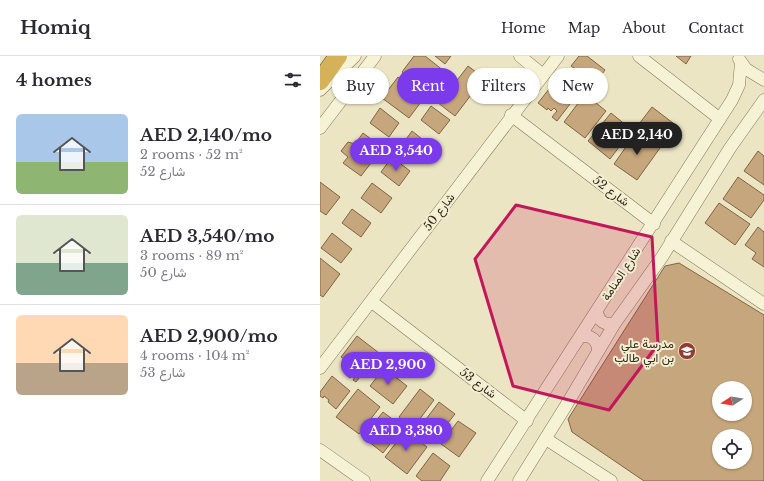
<!DOCTYPE html>
<meta charset="utf-8">
<style>
body{margin:0;font-family:"Libre Baskerville",Vazirmatn,serif;background:#f7f7f7;color:#2b2b33;height:100vh;display:flex;flex-direction:column;font-size:15px;white-space:nowrap}
*{box-sizing:border-box;margin:0}
p{font-size:13px;color:#7c7c81}
.icon{flex:none;width:22px;height:22px;fill:none;stroke:currentColor;stroke-width:2;stroke-linecap:round;stroke-linejoin:round}
.map{position:relative;flex:1;overflow:hidden}
.sheet{display:flex;flex-direction:column;background:#fff;width:320px}
.sheet>*{flex:none}
.top-card{position:absolute;left:12px;top:12px;width:372px;height:36px;display:flex;gap:8px}
.needle{width:26px;rotate:258deg}
.tools{position:absolute;left:392px;top:325px;display:grid;gap:8px}
.tools a{display:grid;place-items:center;width:40px;height:40px;border-radius:50%;background:#fff;box-shadow:0 1px 3px #0004;font-size:20px}
.price{position:absolute;translate:-50% -34px;padding:0 9px;border-radius:14px;background:#7c3aed;color:#fff;font-size:13px;line-height:26px;filter:drop-shadow(0 1px 2px #0008)}
.price::after{content:'';position:absolute;left:50%;top:24px;width:12px;height:9px;margin-left:-6px;background:inherit;clip-path:polygon(0 0,100% 0,50% 100%)}
.price.on{background:#222;color:#fff}
ul{padding:0;list-style:none}
li{display:flex;align-items:center;gap:12px;height:100px;padding:0 16px}
li+li{border-top:1px solid #e1e1e2}
li span{display:grid;place-items:center;flex:none;width:112px;height:80px;border-radius:6px;color:#555}
li>.icon{margin-inline-start:auto}
span .icon{width:48px;height:48px;fill:#fffc;stroke-width:1}
li b{font-size:17px}
h2{display:flex;justify-content:space-between;align-items:center;height:48px;padding:0 16px;font-size:17px}
.tag{padding:0 14px;border-radius:18px;background:#fff;box-shadow:0 1px 3px #0004;font-size:14px;line-height:36px}
.tag.on{background:#7c3aed;color:#fff}
header{display:flex;align-items:center;gap:24px;box-sizing:border-box;height:56px;padding:0 20px;background:#fff;border-bottom:1px solid #e1e1e2}
header strong{font-size:19px}
nav{display:flex;gap:22px;margin-inline-start:auto;font-size:14px}
main{display:flex;flex:1;min-height:0}
.map>svg:first-child{display:block}
.building{fill:#c6a67c;stroke:#816543;fill-rule:evenodd}
.lines{fill:none;stroke-linecap:round;stroke-linejoin:round}
.minor-casing{stroke:#84775b;stroke-width:13}
.highway-casing{stroke:#52452f;stroke-width:19}
.minor{stroke:#f6f2d6;stroke-width:12}
.highway{stroke:#d5b259;stroke-width:18}
.marked{fill:#c2185b;fill-opacity:0.2;stroke:#c2185b;stroke-width:3;stroke-linejoin:round}
.labels{text-anchor:middle;stroke-width:4;stroke-linejoin:round;paint-order:stroke}
.street-label{font-size:12px;fill:#352d1e;stroke:#f3eed2}
.poi-label{font-size:12px;fill:#352d1e;stroke:#f3eed2;text-anchor:end}
</style>
<header>
<strong>Homiq</strong>
<nav><a>Home</a><a>Map</a><a>About</a><a>Contact</a></nav>
</header>
<main>
<section class="sheet">
<h2>4 homes<svg class="icon" aria-label="filters" viewBox="0 0 24 24"><path d="M4 7h16M4 17h16"/><circle cx="9" cy="7" r="2"/><circle cx="15" cy="17" r="2"/></svg></h2>
<ul>
<li><span style="background:linear-gradient(#a9c7e8 60%,#8fb573 0)"><svg class="icon" aria-label="home" viewBox="0 0 24 24"><path d="M3 11l9-7 9 7M6 9v11h12V9"/></svg></span><div><b>AED 2,140/mo</b><p>2 rooms · 52 m²</p><p>شارع 52</p></div></li>
<li><span style="background:linear-gradient(#dfe7d0 60%,#7fa58c 0)"><svg class="icon" aria-label="home" viewBox="0 0 24 24"><path d="M3 11l9-7 9 7M6 9v11h12V9"/></svg></span><div><b>AED 3,540/mo</b><p>3 rooms · 89 m²</p><p>شارع 50</p></div></li>
<li><span style="background:linear-gradient(#ffd9b3 60%,#b9a48a 0)"><svg class="icon" aria-label="home" viewBox="0 0 24 24"><path d="M3 11l9-7 9 7M6 9v11h12V9"/></svg></span><div><b>AED 2,900/mo</b><p>4 rooms · 104 m²</p><p>شارع 53</p></div></li>
</ul>
</section>
<div class="map">
<svg width="444" height="425" viewBox="0 0 444 425">
<rect width="100%" height="100%" fill="#ebe5c3"/>
<!-- building -->
<path class="building" d="M 94,0 L 105,0 L 124,15 L 108,37 L 82,16 Z
M 115,0 L 131,0 L 125,8 Z
M 259,0 L 267,0 L 285,14 L 275,27 L 270,23 L 268,27 L 257,19 L 260,16 L 251,10 Z
M 356,0 L 371,0 L 366,8 Z
M 148,10 L 164,22 L 135,60 L 113,43 L 119,36 L 121,37 L 131,24 L 135,27 Z
M 240,19 L 260,35 L 237,65 L 232,61 L 237,55 L 234,52 L 231,55 L 228,52 L 227,54 L 218,47 Z
M 78,21 L 104,42 L 89,62 L 62,42 Z
M 265,38 L 286,55 L 265,82 L 244,66 Z
M 111,50 L 130,64 L 119,78 L 101,64 Z
M 332,51 L 353,67 L 340,83 L 319,68 Z
M 60,52 L 79,67 L 69,81 L 50,67 Z
M 291,57 L 312,74 L 290,103 L 268,85 Z
M 92,75 L 111,90 L 100,105 L 81,90 Z
M 317,75 L 340,92 L 317,124 L 294,108 Z
M 43,77 L 55,86 L 53,88 L 61,94 L 41,120 L 23,107 L 28,101 L 21,95 L 28,86 L 35,88 Z
M 438,95 L 444,100 L 444,129 L 424,115 Z
M 72,101 L 90,115 L 79,130 L 61,116 Z
M 418,121 L 444,139 L 444,144 L 431,162 L 403,143 Z
M 0,126 L 20,141 L 6,159 L 0,155 Z
M 52,127 L 72,142 L 61,157 L 41,142 Z
M 399,147 L 430,168 L 415,189 L 385,167 Z
M 32,153 L 51,167 L 41,181 L 22,167 Z
M 438,171 L 444,176 L 444,211 L 432,203 L 436,197 L 425,189 Z
M 12,177 L 32,193 L 21,207 L 1,192 Z
M 0,202 L 20,218 L 3,241 L 0,239 Z
M 359,207 L 444,259 L 444,425 L 324,425 L 252,376 L 248,363 L 345,210 ZM 399,332 L 425,332 L 425,358 L 399,358 ZM 399,380 L 425,380 L 425,406 L 399,406 Z
M 37,280 L 59,297 L 36,326 L 33,324 L 35,321 L 32,319 L 30,322 L 25,318 L 28,315 L 21,310 L 26,304 L 21,301 Z
M 64,312 L 87,330 L 73,348 L 50,330 Z
M 12,320 L 30,335 L 16,353 L 8,346 L 9,344 L 4,340 L 3,342 L 0,340 L 0,336 Z
M 38,333 L 60,351 L 39,378 L 16,361 Z
M 100,333 L 114,344 L 93,372 L 79,361 Z
M 119,346 L 135,358 L 113,386 L 97,375 Z
M 63,356 L 83,371 L 63,397 L 43,381 Z
M 138,365 L 156,377 L 139,401 L 121,388 Z
M 86,374 L 107,391 L 87,418 L 65,401 Z
M 113,397 L 130,410 L 120,425 L 102,425 L 96,420 Z"/>
<g class="lines">
<defs>
<path id="minor" d="M 200,0 L 223,19
M 319,0 L 400,63
M 419,3 L 426,13 L 444,24
M 0,34 L 35,0
M 191,59 L 334,168
M 0,72 L 55,0
M 351,185 L 444,248
M 52,246 L 207,365
M 277,255 C 278,265 285,270 295,267
M 262,280 C 272,279 278,285 278,295
M 0,312 L 238,0
M 226,383 L 291,425
M 0,394 L 44,425
M 167,425 L 412,44 L 419,29 L 421,6
M 199,425 L 247,348 L 295,267 L 342,201 L 410,92 L 444,44"/>
<path id="highway" d="M 0,25 L 18,0"/>
</defs>
<!-- minor casing -->
<use href="#minor" class="minor-casing"/>
<!-- highway casing -->
<use href="#highway" class="highway-casing"/>
<!-- minor -->
<use href="#minor" class="minor"/>
<!-- highway -->
<use href="#highway" class="highway"/>
</g>
<!-- marked area -->
<path class="marked" d="M 196,149 L 332,181 L 338,288 L 289,354 L 193,330 L 155,203 Z"/>
<!-- icons -->
<defs>
<symbol id="school-disc" viewBox="-11 -11 22 22"><circle r="9.5" fill="#8f3d2f" stroke="#f3eed2"/><path d="M0-5L7-2L0 1L-7-2ZM-4 1L0 2.5L4 1V4Q0 6-4 4Z" fill="#fff"/></symbol>
</defs>
<g fill-rule="evenodd">
<use href="#school-disc" x="357" y="285" width="20" height="20"/>
</g>
<g class="labels">
<!-- street labels -->
<g class="street-label">
<text transform="translate(291 135) rotate(37)" y="4">شارع 52</text>
<text transform="translate(119 156) rotate(-53)" y="4">شارع 50</text>
<text transform="translate(301 218) rotate(-57)" y="4">شارع المنامة</text>
<text transform="translate(158 327) rotate(37)" y="4">شارع 53</text>
</g>
<!-- poi labels -->
<g class="poi-label">
<text x="354" y="292">مدرسة علي<tspan x="354" dy="14">بن ابي طالب</tspan></text>
</g>
</g>
</svg>
<div class="tools">
<a><svg class="needle" viewBox="-14 -14 28 28"><path d="M0-13l5 13h-10z" fill="#e53935"/><path d="M0 13l5-13h-10z" fill="#7c7c81"/></svg></a>
<a><svg class="icon" aria-label="locate" viewBox="0 0 24 24"><circle cx="12" cy="12" r="6"/><path d="M12 2v4M12 18v4M2 12h4M18 12h4"/></svg></a>
</div>
<b class="price on" style="left:317px;top:100px">AED 2,140</b>
<b class="price" style="left:76px;top:116px">AED 3,540</b>
<b class="price" style="left:68px;top:330px">AED 2,900</b>
<b class="price" style="left:86px;top:396px">AED 3,380</b>
<div class="top-card">
<a class="tag">Buy</a>
<a class="tag on">Rent</a>
<a class="tag">Filters</a>
<a class="tag">New</a>
</div>
</div>
</main>
